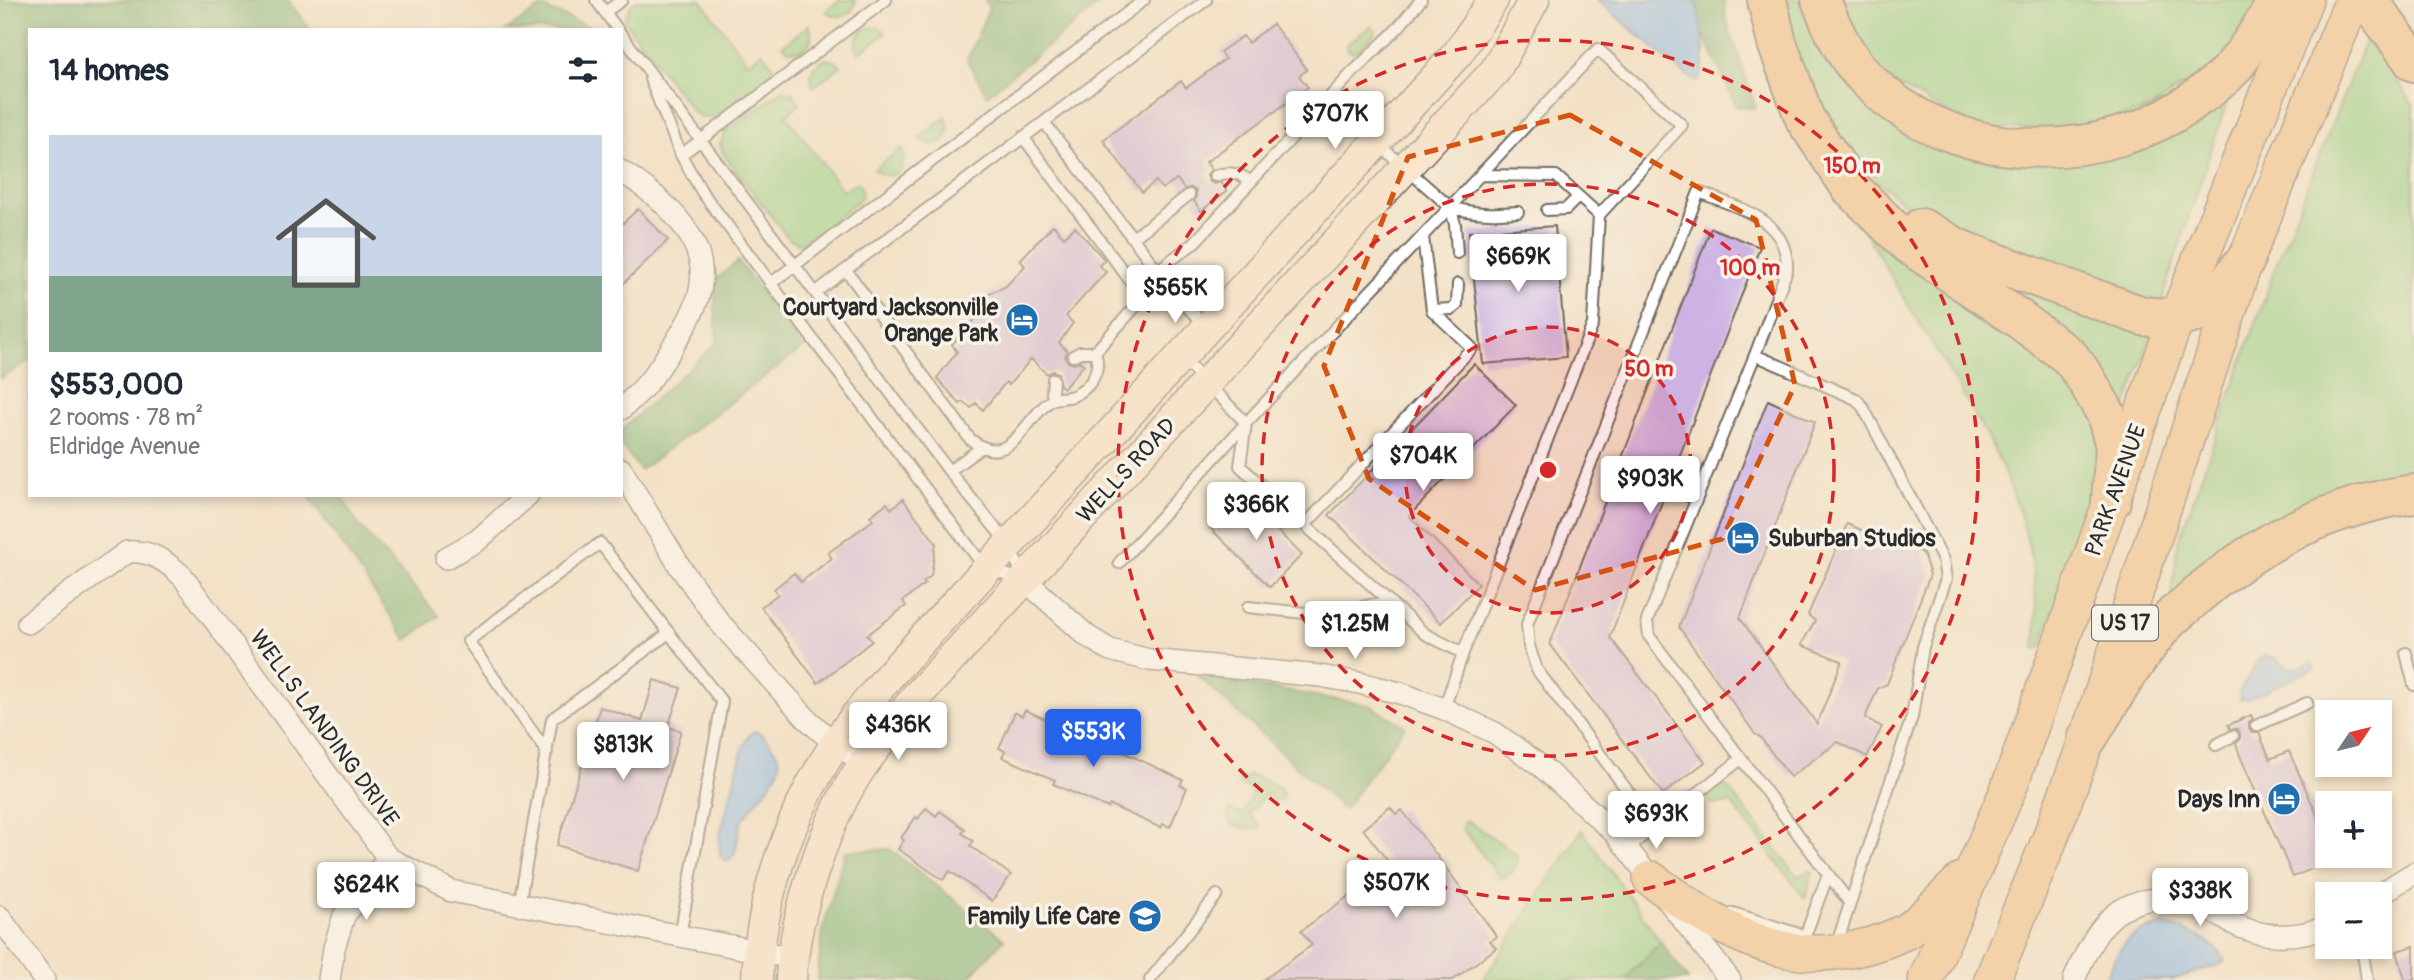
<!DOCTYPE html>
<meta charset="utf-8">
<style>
body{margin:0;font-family:Pangolin,sans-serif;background:#f2f2f3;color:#1f2937;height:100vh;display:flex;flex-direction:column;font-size:26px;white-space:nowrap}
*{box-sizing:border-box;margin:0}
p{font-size:23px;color:#747a83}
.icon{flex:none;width:38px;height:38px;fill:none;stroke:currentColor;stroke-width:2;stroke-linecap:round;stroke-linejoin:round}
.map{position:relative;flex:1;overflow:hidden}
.details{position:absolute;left:28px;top:28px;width:595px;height:469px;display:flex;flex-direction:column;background:#fff;border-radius:0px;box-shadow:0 4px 10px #0003}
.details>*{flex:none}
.needle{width:46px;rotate:55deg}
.buttons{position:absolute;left:2315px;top:700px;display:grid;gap:14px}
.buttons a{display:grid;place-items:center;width:77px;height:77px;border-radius:0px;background:#fff;box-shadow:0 4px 10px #0003;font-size:35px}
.price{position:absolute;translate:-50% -60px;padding:0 16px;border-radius:7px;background:#fff;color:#222;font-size:23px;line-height:46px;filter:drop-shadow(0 2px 4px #0008)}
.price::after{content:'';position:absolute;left:50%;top:42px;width:21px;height:16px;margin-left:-10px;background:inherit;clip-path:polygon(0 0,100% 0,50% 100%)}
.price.current{background:#2563eb;color:#fff}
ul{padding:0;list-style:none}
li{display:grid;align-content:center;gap:14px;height:371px;padding:0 21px}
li+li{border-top:2px solid #e0e1e3}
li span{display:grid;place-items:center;height:217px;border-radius:0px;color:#555}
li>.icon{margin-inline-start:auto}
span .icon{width:126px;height:126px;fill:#fffc;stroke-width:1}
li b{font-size:30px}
h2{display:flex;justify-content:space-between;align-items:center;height:84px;padding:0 21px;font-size:30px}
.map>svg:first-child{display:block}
.green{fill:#91d288;stroke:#5e7e5a;stroke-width:2}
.forest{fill:#74b474;stroke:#507050;stroke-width:2}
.water{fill:#82b6f0;stroke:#56708e;stroke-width:2}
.building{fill:#cdb2e4}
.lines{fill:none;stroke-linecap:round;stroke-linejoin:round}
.service-casing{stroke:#716b62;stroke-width:14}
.minor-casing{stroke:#716b62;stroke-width:24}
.secondary-casing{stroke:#716b62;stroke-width:33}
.trunk-casing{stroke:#716b62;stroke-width:38}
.motorway-casing{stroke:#716b62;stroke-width:42}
.service{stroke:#fff;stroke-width:10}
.minor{stroke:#fff;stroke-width:21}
.secondary{stroke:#fbe5cf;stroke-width:30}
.trunk{stroke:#f6be86;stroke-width:35}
.motorway{stroke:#f6be86;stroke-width:38}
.marked{fill:none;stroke:#d5540f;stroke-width:5;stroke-dasharray:14 9;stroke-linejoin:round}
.ring{fill:none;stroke:#d62828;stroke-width:3.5;stroke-dasharray:12 9}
.labels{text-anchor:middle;stroke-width:7;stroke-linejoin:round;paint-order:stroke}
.shield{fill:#f7f3e8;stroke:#686764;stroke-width:2}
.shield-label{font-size:21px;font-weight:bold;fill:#2b2b2b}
.poi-label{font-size:23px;font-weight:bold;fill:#2b2b2b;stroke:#f7f3e8;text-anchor:end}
.street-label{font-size:23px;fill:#2b2b2b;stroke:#f7f3e8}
.centre{fill:#d62828;stroke:#f7f3e8;stroke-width:3.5}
.ring-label{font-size:21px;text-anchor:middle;font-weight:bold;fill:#d62828;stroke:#f7f3e8;stroke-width:7;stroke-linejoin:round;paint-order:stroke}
</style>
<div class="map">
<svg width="2414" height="980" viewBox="0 0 2414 980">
<rect width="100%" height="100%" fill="#f7f3e8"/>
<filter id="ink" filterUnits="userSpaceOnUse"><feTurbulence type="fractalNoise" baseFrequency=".0143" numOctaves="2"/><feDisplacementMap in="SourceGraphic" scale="14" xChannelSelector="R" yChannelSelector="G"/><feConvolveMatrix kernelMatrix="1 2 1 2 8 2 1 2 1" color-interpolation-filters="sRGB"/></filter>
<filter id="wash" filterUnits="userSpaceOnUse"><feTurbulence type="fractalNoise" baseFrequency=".00686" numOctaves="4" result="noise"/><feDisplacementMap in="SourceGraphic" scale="28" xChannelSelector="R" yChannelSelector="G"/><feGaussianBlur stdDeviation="1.57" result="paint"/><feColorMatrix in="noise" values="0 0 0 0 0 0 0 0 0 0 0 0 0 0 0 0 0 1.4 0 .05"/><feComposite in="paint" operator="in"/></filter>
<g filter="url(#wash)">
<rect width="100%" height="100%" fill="#f3e1c7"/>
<!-- green -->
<path class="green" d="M 638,0 L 701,0 L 748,63 L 762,52 L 774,68 L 770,75 L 715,117 L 703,118 L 694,113 L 630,29 L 625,18 L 630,6 Z
M 840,0 L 856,0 C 853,17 839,21 826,11 Z
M 1774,0 L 1813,0 L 1843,60 L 2007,154 L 2234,80 L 2162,299 L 2157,303 L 1921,216 C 1879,185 1842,151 1816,104 C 1800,75 1787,32 1774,0 Z
M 1834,0 L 2270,0 L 2239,49 L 2118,129 L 1976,129 L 1878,74 Z
M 809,25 C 818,45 799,59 782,46 Z
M 1371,26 L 1376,30 L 1375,33 L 1358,51 L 1351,52 L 1346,48 L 1347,44 Z
M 870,27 L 879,28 L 886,33 L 858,54 C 853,41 857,32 870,27 Z
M 2366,39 L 2414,105 L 2414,485 L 2171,602 L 2178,543 L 2277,263 Z
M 825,59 L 834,61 L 841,66 L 813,87 C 808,74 812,65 825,59 Z
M 782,91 L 792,93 L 800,104 L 786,115 L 843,191 L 857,182 L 861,187 L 862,196 L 857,202 L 809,240 L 799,243 L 789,239 L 724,155 L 720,144 L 725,132 Z
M 946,117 C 955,139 937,153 919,138 Z
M 902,148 C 910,170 892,184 874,169 Z
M 1847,202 L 1877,206 L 2153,330 L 2040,648 L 2035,649 C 2046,522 1990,437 1926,334 C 1899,291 1874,246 1847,202 Z
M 1252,775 L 1279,787 L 1283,796 L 1280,800 L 1274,801 L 1266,794 L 1249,814 L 1260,826 L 1257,829 C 1246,828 1233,829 1227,818 L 1229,810 L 1243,814 L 1253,791 L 1238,783 L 1241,779 Z
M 1721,785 L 1727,787 L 1798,877 L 1809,871 L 1813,872 L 1805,898 L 1731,803 L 1713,805 L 1708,796 Z
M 1464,821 L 1468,821 L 1515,853 L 1518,858 C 1516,869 1512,876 1500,878 L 1462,828 Z
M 1582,830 L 1661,942 L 1624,980 L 1486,980 L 1484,978 Z"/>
<!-- forest -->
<path class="forest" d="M 0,0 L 288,0 L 310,30 L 30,30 L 30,361 L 0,379 Z
M 985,0 L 1104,0 L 987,95 L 967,60 L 989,8 Z
M 1687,0 L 1724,0 L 1726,19 L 1756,108 L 1737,107 Z
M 541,7 L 595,29 L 596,30 L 506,30 Z
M 738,261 L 803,348 L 640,470 L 621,445 L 621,430 L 717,343 L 714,281 Z
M 308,495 L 341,495 L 356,522 L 439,616 L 407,640 Z
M 1198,676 L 1369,705 L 1405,726 L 1344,810 Z
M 890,849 L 1004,939 L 967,980 L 817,980 L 823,929 L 845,851 Z
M 1661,942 L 1688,980 L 1624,980 Z"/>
<!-- water -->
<path class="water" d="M 1597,0 L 1696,0 C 1700,20 1711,67 1697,82 L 1682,72 Z
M 2265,656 L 2275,658 L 2288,668 L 2302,667 L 2312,662 L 2315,668 L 2248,699 L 2240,699 L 2239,693 L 2258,662 Z
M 754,731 C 762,733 765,737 770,744 C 773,748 777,753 779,758 C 785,776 748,807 741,823 C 736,835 740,856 726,861 L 720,856 L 719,838 L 743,748 L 749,735 Z
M 2164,925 C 2184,929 2216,941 2225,961 L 2221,964 L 2172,980 L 2105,980 C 2118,948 2127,931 2164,925 Z"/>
<g id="blocks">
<!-- building -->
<path class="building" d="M 1273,24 L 1307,70 L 1299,76 L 1308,87 L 1206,162 L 1211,169 L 1207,175 L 1209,181 L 1214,184 L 1221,182 L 1227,191 L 1201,211 L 1194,201 L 1196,197 L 1196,191 L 1191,188 L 1184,189 L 1177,179 L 1162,189 L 1156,181 L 1142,192 L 1103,140 L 1181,81 L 1186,88 L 1225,59 L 1220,52 L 1243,36 L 1248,43 Z
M 638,209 L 668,240 L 621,286 L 621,225 Z
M 1053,225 L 1064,237 L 1075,227 L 1105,260 L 1099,265 L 1106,272 L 1066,316 L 1073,323 L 1059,343 L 1067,351 L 1065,357 L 1068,362 L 1074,364 L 1079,361 L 1084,365 L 1064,388 L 1060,385 L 1058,373 L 1053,371 L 1047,374 L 1031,359 L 1009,385 L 1006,382 L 983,410 L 976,403 L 971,408 L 963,402 L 960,404 L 937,378 L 957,352 L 952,344 L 981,313 L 982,305 L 989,293 L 1005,287 L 1025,266 L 1020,260 Z
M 1555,226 L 1566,357 L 1483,364 L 1469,232 Z
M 1711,228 L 1760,247 L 1610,637 L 1705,762 L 1663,794 L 1550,644 Z
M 1474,364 L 1516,405 L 1409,516 L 1479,584 L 1441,623 L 1329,515 Z
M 1768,400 L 1815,422 L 1740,618 L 1817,724 L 1842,661 L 1801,645 L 1815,621 L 1808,615 L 1847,524 L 1889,541 L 1892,537 L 1923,553 L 1930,575 L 1887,684 L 1878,688 L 1865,718 L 1882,727 L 1867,757 L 1838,742 L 1790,777 L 1760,737 L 1755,734 L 1679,627 Z
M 1242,496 L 1302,555 L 1270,587 L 1210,528 Z
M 903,499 L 936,543 L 931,576 L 923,582 L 925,584 L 903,601 L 906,606 L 867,635 L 872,641 L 818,683 L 761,607 L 778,594 L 774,589 L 794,573 L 801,582 L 832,558 L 828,553 L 873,520 L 870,516 L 887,503 L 891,509 Z
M 654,680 L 681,688 L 668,727 L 681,731 L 638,871 L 557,845 L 600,707 L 642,721 Z
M 1025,710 L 1077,733 L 1078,731 L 1183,780 L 1180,785 L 1187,788 L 1170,827 L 1163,824 L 1161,828 L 1110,805 L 1108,808 L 1053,784 L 1055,780 L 1002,757 L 1005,751 L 999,748 L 1015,712 L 1022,716 Z
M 2251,715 L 2253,719 L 2249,722 L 2249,729 L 2252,733 L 2259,733 L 2270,759 L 2289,751 L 2328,840 L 2328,862 L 2293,877 L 2240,756 L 2236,743 L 2240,740 L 2240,733 L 2237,729 L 2230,729 L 2228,725 Z
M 1390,807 L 1396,814 L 1402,810 L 1435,853 L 1497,937 L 1490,941 L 1496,948 L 1453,980 L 1263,980 L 1312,945 L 1301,931 L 1391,865 L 1363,829 Z
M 926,808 L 936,816 L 940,811 L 965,829 L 962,833 L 973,841 L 970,846 L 1011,875 L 992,901 L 950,871 L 943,880 L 898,849 L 904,840 L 901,838 L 916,817 L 918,819 Z
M 2414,946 L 2414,980 L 2405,980 L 2397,951 Z"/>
</g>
</g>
<g filter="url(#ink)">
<use href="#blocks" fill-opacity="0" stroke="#716b62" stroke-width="2"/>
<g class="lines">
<defs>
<path id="service" d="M 596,0 L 618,30
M 605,12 L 622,0
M 621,34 L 949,471 L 1009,545 L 1023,577
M 650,79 L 681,155 L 702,192 L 986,569 L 1019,578
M 1023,137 L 1143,298 L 1095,352
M 1377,143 L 1450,207 L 1598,49 L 1682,125 L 1599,215 L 1593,324 L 1463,653 L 1444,709
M 681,155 L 886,0
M 1481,175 L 1556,176 L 1599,215
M 1215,176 C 1229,171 1240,172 1250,182
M 1450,207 C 1473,214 1494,214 1518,212
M 1450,207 L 1455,224 L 1457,253
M 1547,210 L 1566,209 L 1578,197
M 1133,238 L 1189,195
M 846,270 L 970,439 C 1011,473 1025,416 1052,400 C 1057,397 1067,398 1073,396 C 1091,388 1102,370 1095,352
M 1158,270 L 1194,243 L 1352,73 L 1397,29 L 1421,0
M 770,284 L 1144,0
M 816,292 L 1044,122
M 1432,310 L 1452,309 L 1457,305 L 1458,284
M 1205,325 L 1180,300 L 1044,122 L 1206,0
M 1755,355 L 1856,399 L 1863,407 L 1943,560 L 1946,579 L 1923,647 L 1912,717 L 1840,934
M 1073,356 L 1080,352 L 1095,352
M 1182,358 L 1246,423
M 1053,379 L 1052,393 L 1053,399
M 1246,423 L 1240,466 L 1425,634 L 1463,653
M 949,471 L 982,447
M 1305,525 L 1472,348 L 1432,310 L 1423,237
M 1119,563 L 1246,423 L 1450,207
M 1248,607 L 1324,615 L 1389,601
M 2406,653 L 2414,685
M 2256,726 L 2307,703
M 2216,745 L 2233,736
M 547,752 L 468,641 L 600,543 L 722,702 L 680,936
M 1662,819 L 1642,810 L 1537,670 L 1529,646 L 1527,624 L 1699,192 C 1738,208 1789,218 1787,270 L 1755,355 L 1647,621 L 1649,636 L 1849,902
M 1628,848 L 1741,759
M 519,905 L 552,719 L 669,633
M 1733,913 L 1805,936 L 1828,875
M 2362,947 L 2367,980
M 1150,980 L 1217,895"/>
<path id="minor" d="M 621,171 C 658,195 707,234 701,284 C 699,304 686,326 675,343 C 657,372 648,386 621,409
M 621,469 L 682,570 L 720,623 L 807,719 L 835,744 L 865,763
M 446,558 L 478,540 L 528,495
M 1024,579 L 1087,636 L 1110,650 L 1149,660 L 1320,676 L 1359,683 L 1400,693 L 1444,709 L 1495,733 L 1541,766 L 1615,833 L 1730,980
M 28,623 L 127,552 C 151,550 166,561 183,577 L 388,858 L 451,891 L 792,958
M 2380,894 L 2414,873
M 0,917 L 44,980
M 329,980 L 334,948 L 344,916 L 388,858
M 2074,980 C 2090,941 2108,903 2155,899 C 2169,897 2184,898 2198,903 C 2209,908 2219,916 2230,922 C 2260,939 2296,939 2328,926"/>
<path id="secondary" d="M 757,980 C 760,898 790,813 835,745 C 850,721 870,700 888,677 L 1458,53 L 1493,0
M 791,980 C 794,915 827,815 865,762 C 881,740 899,719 915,698 L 1495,71 L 1534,0"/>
<path id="trunk" d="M 1651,879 C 1734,940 1804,980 1907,931 C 1927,917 1944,896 1962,880
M 1926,980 L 2008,790 L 2176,319 L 2305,0
M 1992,980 L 2049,841 L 2087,739 L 2245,261 L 2353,0"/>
<path id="motorway" d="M 1767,0 L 1777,43 L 1805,119 L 1851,188 L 1907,243 L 2019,319 L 2070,357 L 2086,379 L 2106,414 L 2115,446 L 2111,501
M 1821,0 C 1831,26 1843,53 1862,74 C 1946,166 2102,170 2198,97 C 2210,88 2225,78 2234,66 C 2251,46 2264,22 2279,0
M 2368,0 L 2414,62
M 1921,228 L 1959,249 L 2142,316 L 2176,319 L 2198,312 L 2215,300 L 2245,261
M 2087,739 C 2111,700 2134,660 2164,625 C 2174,614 2186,606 2196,596 C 2258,542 2332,505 2414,494"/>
</defs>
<!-- service casing -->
<use href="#service" class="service-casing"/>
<!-- minor casing -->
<use href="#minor" class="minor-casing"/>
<!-- secondary casing -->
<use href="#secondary" class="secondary-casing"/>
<!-- trunk casing -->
<use href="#trunk" class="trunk-casing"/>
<!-- motorway casing -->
<use href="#motorway" class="motorway-casing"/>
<!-- service -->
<use href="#service" class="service"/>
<!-- minor -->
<use href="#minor" class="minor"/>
<!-- secondary -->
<use href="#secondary" class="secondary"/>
<!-- trunk -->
<use href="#trunk" class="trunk"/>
<!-- motorway -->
<use href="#motorway" class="motorway"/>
</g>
</g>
<!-- marked area -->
<path d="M0 0H2414V980H0ZM 1570,115 L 1756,220 L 1795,385 L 1722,539 L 1535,590 L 1369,479 L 1324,366 L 1408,157 Z" fill="#f3e1c7" fill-opacity=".55" fill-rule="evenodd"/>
<path class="marked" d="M 1570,115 L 1756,220 L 1795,385 L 1722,539 L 1535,590 L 1369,479 L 1324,366 L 1408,157 Z"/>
<!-- distance rings -->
<circle cx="1548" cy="470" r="143" fill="#d62828" fill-opacity=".12"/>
<g class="ring">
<circle cx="1548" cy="470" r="143"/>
<circle cx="1548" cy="470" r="286"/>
<circle cx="1548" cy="470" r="430"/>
</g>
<!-- icons -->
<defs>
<symbol id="hotel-disc" viewBox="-11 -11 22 22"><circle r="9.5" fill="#1f6fb2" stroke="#f7f3e8"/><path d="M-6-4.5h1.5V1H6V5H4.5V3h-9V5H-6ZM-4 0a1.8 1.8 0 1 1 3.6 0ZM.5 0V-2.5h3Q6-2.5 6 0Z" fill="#fff"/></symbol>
<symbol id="school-disc" viewBox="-11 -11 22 22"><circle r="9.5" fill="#1f6fb2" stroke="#f7f3e8"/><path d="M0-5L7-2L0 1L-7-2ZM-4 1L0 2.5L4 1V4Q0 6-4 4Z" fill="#fff"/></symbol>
</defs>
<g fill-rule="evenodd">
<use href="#hotel-disc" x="1003" y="301" width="38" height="38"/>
<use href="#hotel-disc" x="1724" y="519" width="38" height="38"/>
<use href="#hotel-disc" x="2265" y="780" width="38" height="38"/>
<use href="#school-disc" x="1126" y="897" width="38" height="38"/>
</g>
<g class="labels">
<!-- shield labels -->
<rect class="shield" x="2092" y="605.5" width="66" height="35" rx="5"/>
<g class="shield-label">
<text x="2125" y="630">US 17</text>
</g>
<!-- poi labels -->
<g class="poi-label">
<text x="998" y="315">Courtyard Jacksonville<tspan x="998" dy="26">Orange Park</tspan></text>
<text x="1768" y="546" text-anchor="start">Suburban Studios</text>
<text x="2260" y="807">Days Inn</text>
<text x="1120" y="924">Family Life Care</text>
</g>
<!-- street labels -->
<g class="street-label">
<text transform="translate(1126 470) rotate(-47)" y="8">WELLS ROAD</text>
<text transform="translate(2115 490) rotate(-70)" y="8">PARK AVENUE</text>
<text transform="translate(325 728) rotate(54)" y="8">WELLS LANDING DRIVE</text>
</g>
</g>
<circle cx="1548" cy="470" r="10" class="centre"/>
<g class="ring-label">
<text x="1852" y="173">150 m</text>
<text x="1750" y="275">100 m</text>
<text x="1649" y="376">50 m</text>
</g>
</svg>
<div class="buttons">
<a><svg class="needle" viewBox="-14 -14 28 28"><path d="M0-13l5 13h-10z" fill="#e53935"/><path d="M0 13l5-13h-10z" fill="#747a83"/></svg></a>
<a>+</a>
<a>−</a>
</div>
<b class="price" style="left:1335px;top:151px">$707K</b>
<b class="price" style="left:1518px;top:294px">$669K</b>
<b class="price" style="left:1175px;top:325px">$565K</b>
<b class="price" style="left:1423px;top:493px">$704K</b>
<b class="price" style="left:1650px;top:516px">$903K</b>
<b class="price" style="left:1256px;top:542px">$366K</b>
<b class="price" style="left:1355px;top:661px">$1.25M</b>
<b class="price" style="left:898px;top:762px">$436K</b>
<b class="price current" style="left:1093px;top:769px">$553K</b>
<b class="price" style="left:623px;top:782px">$813K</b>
<b class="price" style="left:1656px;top:851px">$693K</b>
<b class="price" style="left:1396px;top:920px">$507K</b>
<b class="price" style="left:366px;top:922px">$624K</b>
<b class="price" style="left:2200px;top:928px">$338K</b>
<section class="details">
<h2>14 homes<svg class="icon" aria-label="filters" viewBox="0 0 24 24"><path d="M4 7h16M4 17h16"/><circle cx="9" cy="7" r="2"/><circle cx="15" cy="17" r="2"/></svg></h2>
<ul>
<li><span style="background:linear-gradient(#c9d6e8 65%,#7fa58c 0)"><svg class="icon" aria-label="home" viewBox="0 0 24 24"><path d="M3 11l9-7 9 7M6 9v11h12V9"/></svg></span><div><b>$553,000</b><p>2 rooms · 78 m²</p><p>Eldridge Avenue</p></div></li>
</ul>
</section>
</div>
